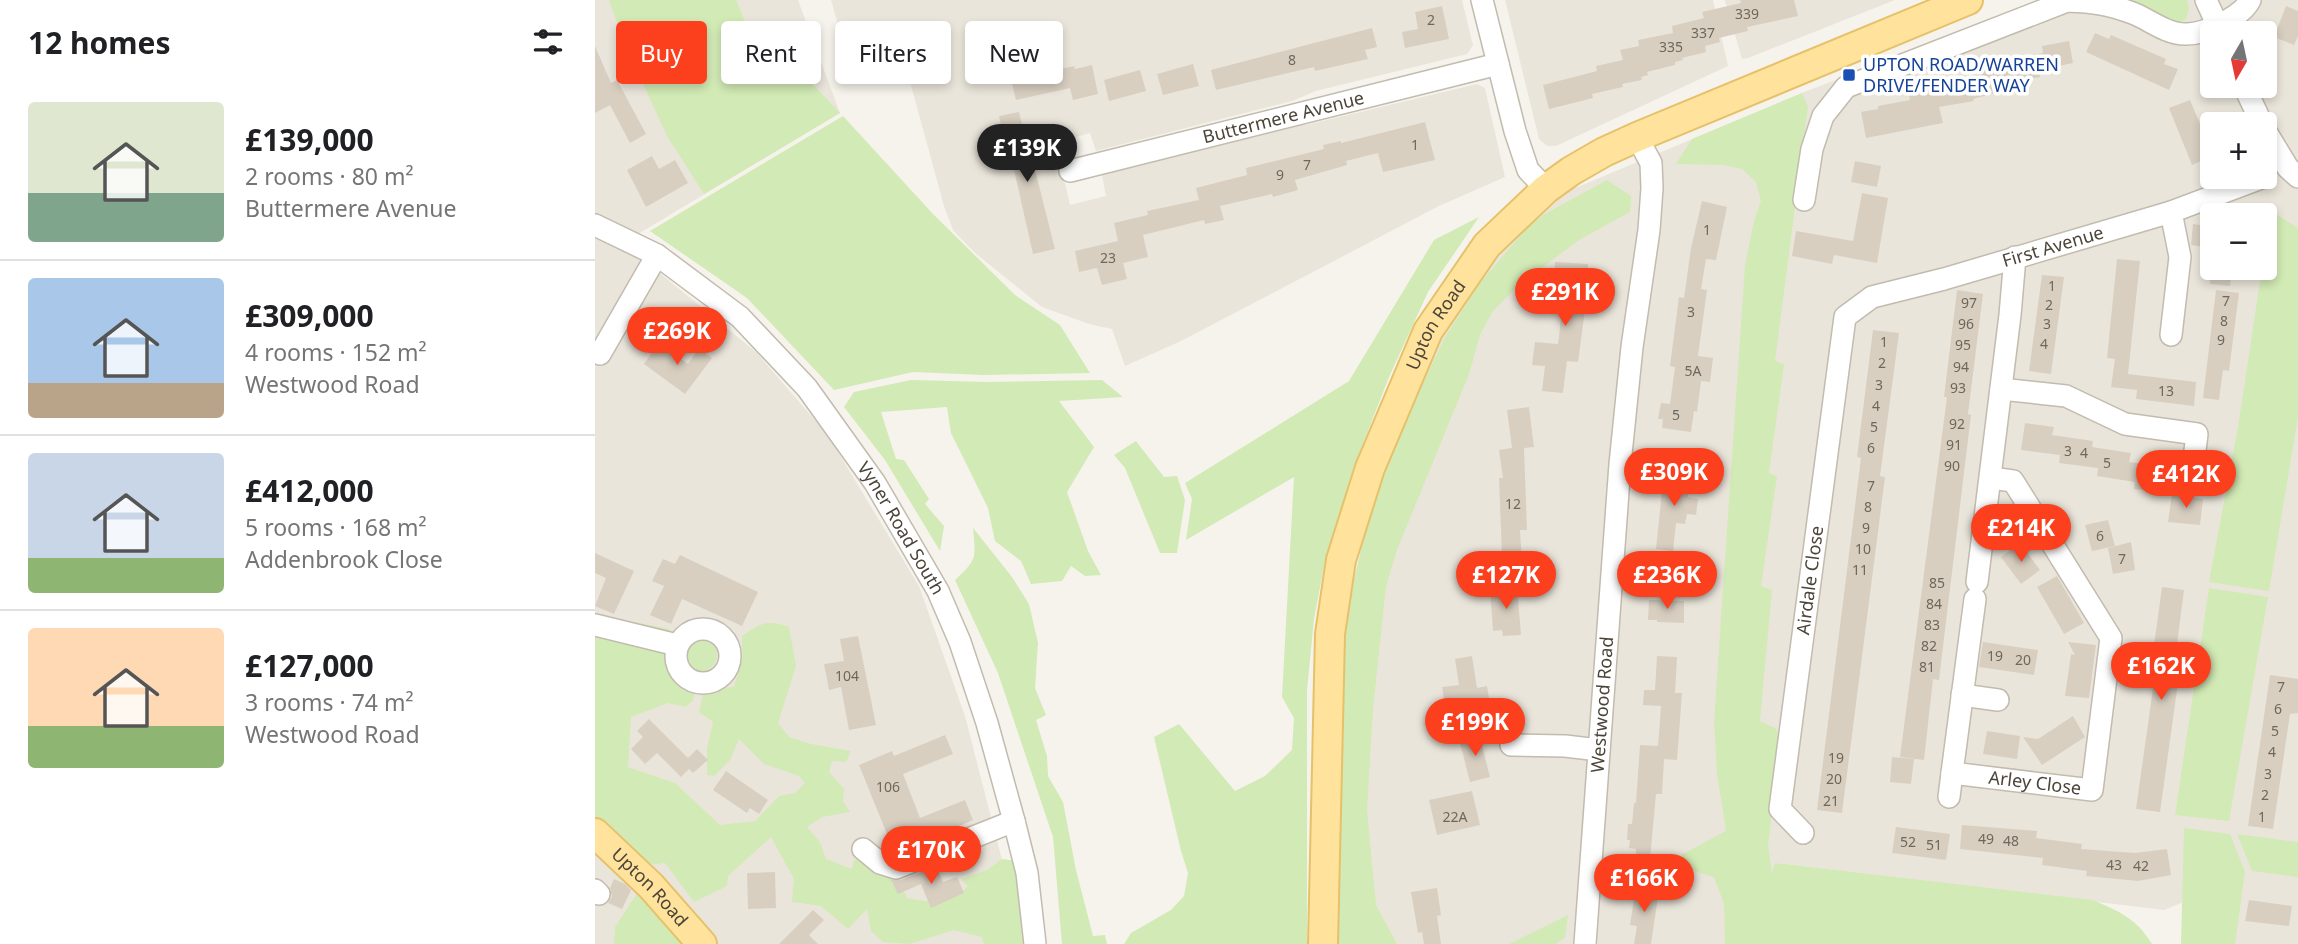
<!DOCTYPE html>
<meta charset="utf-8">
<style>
body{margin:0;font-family:"Noto Sans",sans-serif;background:#f2f2f2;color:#202124;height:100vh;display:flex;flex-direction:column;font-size:26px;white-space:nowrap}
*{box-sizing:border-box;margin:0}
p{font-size:23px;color:#757577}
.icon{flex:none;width:38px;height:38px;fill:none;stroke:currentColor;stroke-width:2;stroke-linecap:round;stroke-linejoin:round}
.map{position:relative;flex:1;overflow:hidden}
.details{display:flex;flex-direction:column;background:#fff;width:595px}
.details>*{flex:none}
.banner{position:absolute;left:21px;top:21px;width:665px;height:63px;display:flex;gap:14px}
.needle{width:46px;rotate:189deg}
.fabs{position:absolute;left:1605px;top:21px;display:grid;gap:14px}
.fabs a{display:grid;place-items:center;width:77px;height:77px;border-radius:7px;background:#fff;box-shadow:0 4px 10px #0003;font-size:35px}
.price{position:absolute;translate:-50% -60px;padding:0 16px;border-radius:24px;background:#fc3f1d;color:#fff;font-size:23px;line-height:46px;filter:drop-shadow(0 2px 4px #0008)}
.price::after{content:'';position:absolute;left:50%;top:42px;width:21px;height:16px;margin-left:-10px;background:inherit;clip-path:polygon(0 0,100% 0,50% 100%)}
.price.on{background:#222;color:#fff}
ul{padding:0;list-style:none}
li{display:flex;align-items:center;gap:21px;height:175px;padding:0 28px}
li+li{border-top:2px solid #e0e0e0}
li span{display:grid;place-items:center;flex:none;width:196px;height:140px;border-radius:7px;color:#555}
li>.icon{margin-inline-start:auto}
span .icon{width:84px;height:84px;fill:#fffc;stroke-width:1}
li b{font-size:30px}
h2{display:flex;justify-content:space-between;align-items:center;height:84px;padding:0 28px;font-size:30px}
.tag{padding:0 24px;border-radius:7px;background:#fff;box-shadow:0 4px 10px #0003;font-size:24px;line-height:63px}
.tag.on{background:#fc3f1d;color:#fff}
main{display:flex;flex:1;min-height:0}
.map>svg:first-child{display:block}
.residential{fill:#eae5da;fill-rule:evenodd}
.green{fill:#d2eab5}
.building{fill:#d8cfc1}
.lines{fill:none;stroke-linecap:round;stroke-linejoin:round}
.minor-casing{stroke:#c2bbae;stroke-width:24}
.major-casing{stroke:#e6c16a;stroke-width:32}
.minor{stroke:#fff;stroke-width:21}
.major{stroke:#ffe39c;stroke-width:28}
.transit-dot{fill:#1a4fb4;stroke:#fff;stroke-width:2.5}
.labels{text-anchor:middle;stroke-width:7;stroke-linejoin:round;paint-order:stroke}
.number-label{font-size:14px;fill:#6e675b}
.transit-label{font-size:18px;fill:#164399;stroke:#fff;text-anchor:start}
.street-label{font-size:18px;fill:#4b4439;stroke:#fff}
</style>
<main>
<section class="details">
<h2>12 homes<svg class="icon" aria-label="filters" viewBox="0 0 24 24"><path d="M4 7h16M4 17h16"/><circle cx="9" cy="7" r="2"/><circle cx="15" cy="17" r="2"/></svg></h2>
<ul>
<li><span style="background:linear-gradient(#dfe7d0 65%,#7fa58c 0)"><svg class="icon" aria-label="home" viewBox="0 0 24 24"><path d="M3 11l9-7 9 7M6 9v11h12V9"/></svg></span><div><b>£139,000</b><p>2 rooms · 80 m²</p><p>Buttermere Avenue</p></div></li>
<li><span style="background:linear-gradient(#a9c7e8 75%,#b9a48a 0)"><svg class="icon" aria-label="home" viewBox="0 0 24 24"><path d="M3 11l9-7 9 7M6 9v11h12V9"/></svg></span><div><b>£309,000</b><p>4 rooms · 152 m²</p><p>Westwood Road</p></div></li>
<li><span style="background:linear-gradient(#c9d6e8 75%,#8fb573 0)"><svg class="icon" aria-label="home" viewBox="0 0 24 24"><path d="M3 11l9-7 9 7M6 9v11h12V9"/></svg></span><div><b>£412,000</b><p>5 rooms · 168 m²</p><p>Addenbrook Close</p></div></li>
<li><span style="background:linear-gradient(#ffd9b3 70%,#8fb573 0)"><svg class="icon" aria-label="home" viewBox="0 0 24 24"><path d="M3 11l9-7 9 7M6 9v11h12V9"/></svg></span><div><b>£127,000</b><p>3 rooms · 74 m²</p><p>Westwood Road</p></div></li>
</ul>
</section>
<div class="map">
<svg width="1703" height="944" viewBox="0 0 1703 944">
<rect width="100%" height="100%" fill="#f6f3ec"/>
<!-- residential -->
<path class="residential" d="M 0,0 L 203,0 L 245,113 L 28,243 L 161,352 L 232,434 L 324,586 L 370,716 L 408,864 L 416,944 L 0,944 Z
M 236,0 L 867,0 L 878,45 L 872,54 L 721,91 L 697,101 L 501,151 L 495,133 L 474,139 L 468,131 L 455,140 L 458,151 L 463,152 L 475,205 L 511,196 L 507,175 L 704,124 L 711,125 L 882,84 L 890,88 L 910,177 L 844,206 L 586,341 L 530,366 L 517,329 L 494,324 L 447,307 L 380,253 L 358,230 L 349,206 L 311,67 L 258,78 Z
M 910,0 L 1118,0 L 1133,66 L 961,146 L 952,146 L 944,139 Z
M 1130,0 L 1300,0 L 1153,58 L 1147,59 Z
M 1445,0 L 1703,0 L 1703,944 L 1637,944 L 1645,879 L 1569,910 L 1180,863 L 1168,944 L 748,944 L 756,642 L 816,358 L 935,207 L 1207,93 ZM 1617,33 L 1670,33 L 1670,86 L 1617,86 ZM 1617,124 L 1670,124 L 1670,177 L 1617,177 ZM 1617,215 L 1670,215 L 1670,268 L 1617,268 Z"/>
<!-- green -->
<path class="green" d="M 14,0 L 141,0 L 163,52 L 204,70 L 245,113 L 109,194 L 72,136 L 30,45 Z
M 1519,0 L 1592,0 L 1594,9 L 1591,19 L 1583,24 Z
M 1207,93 L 1213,107 L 1180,361 L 1189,364 L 1174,473 L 1182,476 L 1166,586 L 1177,590 L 1165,721 L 1180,728 L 1186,738 L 1173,845 L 1177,873 L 1180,863 L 1498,900 C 1525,912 1541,918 1557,944 L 1130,944 L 1129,904 L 1119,877 L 1096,870 L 1086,855 L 1131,831 L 1122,773 L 1119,722 L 1150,265 L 1159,221 L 1166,201 L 1161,182 L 1147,169 L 1129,165 L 1081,164 L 1097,139 Z
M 248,116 L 338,214 L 420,295 L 465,325 L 495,373 L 388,375 L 318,372 L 239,390 L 152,298 L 55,231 Z
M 1012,180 L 1036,196 L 1035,212 L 984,240 L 925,284 L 898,311 L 885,335 L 874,374 L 802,550 L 791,586 L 778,709 L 772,810 L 781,905 L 802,944 L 742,944 L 745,666 L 753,605 L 773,520 L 806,430 L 850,337 L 885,283 L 930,230 L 948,215 Z
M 1676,211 L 1703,228 L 1703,417 L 1674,591 L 1614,582 L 1643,427 L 1667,268 L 1670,268 L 1670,249 Z
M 884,217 L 833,292 L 794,377 L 758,469 L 730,561 L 719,619 L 712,690 L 712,944 L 529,944 L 536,933 L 576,910 L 589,896 L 593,873 L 586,851 L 559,737 L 584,724 L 640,791 L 670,776 L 697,750 L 699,718 L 687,697 L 699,477 L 591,540 L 597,499 L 590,483 L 754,381 L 839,240 Z
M 316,380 L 393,382 L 507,380 L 528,397 L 464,401 L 499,447 L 472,492 L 493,551 L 506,575 L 490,576 L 476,566 L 467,581 L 436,584 L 426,561 L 400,541 L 393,508 L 356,433 L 352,407 L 286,412 L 301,459 L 309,460 L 334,499 L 330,504 L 349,526 L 345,551 L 290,460 L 249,407 L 259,392 Z
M 541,441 L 569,477 L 582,476 L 590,500 L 582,553 L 565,553 L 530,468 L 519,455 Z
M 378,528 L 417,577 L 434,604 L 443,643 L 440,688 L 451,715 L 441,720 L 452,756 L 453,776 L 468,802 L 481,870 L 498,936 L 510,935 L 512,944 L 467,944 L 458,837 L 403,673 L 360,580 C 382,559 381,559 378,528 Z
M 1614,588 L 1673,597 L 1634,821 L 1580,815 Z
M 0,615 L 75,629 C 80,650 79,678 101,688 L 98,701 L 90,707 L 73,703 L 36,717 L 33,767 L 80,783 L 125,825 L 160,821 L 184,796 L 200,793 L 210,783 L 204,776 L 169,764 L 144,739 L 135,760 L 119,776 L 112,775 L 112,748 L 118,722 L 104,712 L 108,694 L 122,688 L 139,687 L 147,660 L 147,636 C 166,623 172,619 194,627 L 201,666 L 183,723 L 194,737 L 216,744 L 256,751 L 251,762 L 237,761 L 234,772 L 249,789 L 248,801 L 255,812 L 227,817 L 212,827 L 225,842 L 231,859 L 257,869 L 259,860 L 269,858 L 302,878 L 312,898 C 335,903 356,904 373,886 L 366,879 L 392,870 L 407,859 L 422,861 L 429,944 L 389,944 L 387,937 L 359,930 L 314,944 L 288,942 L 276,931 L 272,909 L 253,929 L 226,906 L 197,902 L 199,879 L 176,837 L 133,876 L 132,886 L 99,902 L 70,863 L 51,865 L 0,819 Z
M90 655a16 16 0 1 1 32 0a16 16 0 1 1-32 0Z
M 1589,828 L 1635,834 L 1650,872 L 1640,944 L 1586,944 Z
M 1642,834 L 1703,842 L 1703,877 L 1657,871 Z
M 43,892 L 93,944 L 19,944 L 20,927 Z
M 973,915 L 970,938 L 960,944 L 914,944 Z"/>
<!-- building -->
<path class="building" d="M 1145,0 L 1199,0 L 1203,16 L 1152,27 L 1153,31 L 1124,38 L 1125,42 L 1110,46 L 1111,52 L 1087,58 L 1088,60 L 1080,62 L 1080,65 L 1052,72 L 1053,75 L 1046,77 L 1047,80 L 1027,84 L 1028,87 L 997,94 L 998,98 L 954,109 L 948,85 L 1002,71 L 1001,66 L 1028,60 L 1025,50 L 1044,46 L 1043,40 L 1078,33 L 1077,26 L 1109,18 L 1107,12 L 1146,3 Z
M 847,6 L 854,39 L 810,48 L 807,32 L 823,29 L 820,12 Z
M 1691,6 L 1703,11 L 1703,36 L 1699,45 L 1679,37 Z
M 777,28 L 782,47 L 770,50 L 773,59 L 720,71 L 719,67 L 621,90 L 616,70 Z
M 1500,33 L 1514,39 L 1516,35 L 1571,59 L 1569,64 L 1583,69 L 1574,90 L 1491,52 Z
M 1474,41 L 1478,63 L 1444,70 L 1445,77 L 1410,84 L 1412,90 L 1378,99 L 1379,101 L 1344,107 L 1348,123 L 1271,138 L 1266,112 L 1283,109 L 1283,106 L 1315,100 L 1314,95 L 1354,86 L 1353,80 L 1386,74 L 1385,70 L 1415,62 L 1415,60 L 1448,53 L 1447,46 Z
M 0,46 L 16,83 L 22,80 L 51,134 L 35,143 L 15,105 L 0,113 Z
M 598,64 L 604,86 L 568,95 L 562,74 Z
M 497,65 L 503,94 L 478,100 L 475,88 L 421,100 L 416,80 L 479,66 L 480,69 Z
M 545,70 L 551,91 L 514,101 L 509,80 Z
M 1595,100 L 1617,152 L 1617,156 L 1597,165 L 1574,108 Z
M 424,112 L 436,163 L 438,162 L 460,249 L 438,254 L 415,152 L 412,153 L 404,116 Z
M 830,122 L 840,160 L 788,172 L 783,153 L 751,161 L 752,165 L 700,180 L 703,190 L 678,197 L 677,194 L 625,206 L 629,220 L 610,224 L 609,220 L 548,235 L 553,257 L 528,263 L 532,279 L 507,285 L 502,268 L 484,272 L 480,251 L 523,241 L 519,223 L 553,215 L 552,211 L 604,200 L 601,188 L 652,175 L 651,168 L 729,149 L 728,145 L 746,141 L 746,143 Z
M 57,156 L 64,169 L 80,160 L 93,183 L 51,207 L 32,170 Z
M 1260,161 L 1286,166 L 1282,187 L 1256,182 Z
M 1267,193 L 1293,198 L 1282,263 L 1239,255 L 1237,264 L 1197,256 L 1201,231 L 1258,241 Z
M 1107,201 L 1132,207 L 1121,260 L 1111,259 L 1106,289 L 1112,290 L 1103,356 L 1118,358 L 1115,382 L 1106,381 L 1102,412 L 1099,411 L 1096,432 L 1067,428 L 1068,419 L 1063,419 L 1066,403 L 1075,404 L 1080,367 L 1075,366 L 1084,297 L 1089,298 L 1096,248 Z
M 1598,224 L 1617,227 L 1617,248 L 1596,245 Z
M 1522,259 L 1545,261 L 1533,374 L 1601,382 L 1599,406 L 1541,399 L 1542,390 L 1516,387 L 1520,359 L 1512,358 Z
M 960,262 L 993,264 L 992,295 L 983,362 L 972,361 L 968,393 L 947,391 L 950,366 L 937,365 L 940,342 L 963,344 L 966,319 L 975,320 L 976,289 L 959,288 Z
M 1616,268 L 1637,268 L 1635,286 L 1615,284 Z
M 1447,275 L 1469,277 L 1456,374 L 1434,371 Z
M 1362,290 L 1388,294 L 1373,414 L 1376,415 L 1344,680 L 1338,679 L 1329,760 L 1305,757 L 1352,397 L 1349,397 Z
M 1621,290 L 1644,293 L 1634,371 L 1628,370 L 1624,400 L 1608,398 Z
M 1278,330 L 1304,333 L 1285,476 L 1290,477 L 1247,813 L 1222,810 L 1266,458 L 1262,457 Z
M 64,343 L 93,364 L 104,348 L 117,358 L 90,394 L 49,364 Z
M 934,407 L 939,447 L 929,448 L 932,530 L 925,530 L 928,580 L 908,581 L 904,478 L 908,478 L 904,450 L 917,448 L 912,410 Z
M 1430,423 L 1459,427 L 1457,435 L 1498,441 L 1497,447 L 1536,453 L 1534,462 L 1573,467 L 1570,492 L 1539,489 L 1540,482 L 1502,476 L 1503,468 L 1464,463 L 1465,455 L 1426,450 Z
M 1069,472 L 1096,474 L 1093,497 L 1103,499 L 1101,515 L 1092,514 L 1090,524 L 1081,523 L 1078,551 L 1061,549 Z
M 1577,495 L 1608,499 L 1605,525 L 1573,522 Z
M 1513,520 L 1520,546 L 1497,551 L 1490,525 Z
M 1536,542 L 1540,570 L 1518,574 L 1513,548 Z
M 1425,543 L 1445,570 L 1426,584 L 1406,557 Z
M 0,553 L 39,571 L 19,614 L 0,606 L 11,578 L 0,573 Z
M 85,555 L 163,592 L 147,626 L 87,599 L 76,624 L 55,615 L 69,586 L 57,581 L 68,559 L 80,564 Z
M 1462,576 L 1489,623 L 1469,634 L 1442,587 Z
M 922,586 L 926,635 L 908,636 L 907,630 L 898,631 L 895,588 Z
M 1567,587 L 1589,590 L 1578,675 L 1584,676 L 1565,812 L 1541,809 L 1561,667 L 1556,667 Z
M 1054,600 L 1089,601 L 1089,623 L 1062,622 L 1062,620 L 1053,620 Z
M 263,636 L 281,725 L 254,730 L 246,687 L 234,690 L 229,664 L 249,661 L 245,639 Z
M 1388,642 L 1443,650 L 1439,675 L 1384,667 Z
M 1473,642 L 1501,645 L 1494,698 L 1470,696 L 1476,654 L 1480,655 Z
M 877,656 L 882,688 L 892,686 L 895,704 L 851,712 L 847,687 L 864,685 L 860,659 Z
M 1062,656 L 1082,657 L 1080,693 L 1087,693 L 1082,760 L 1069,759 L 1067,794 L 1061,794 L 1055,859 L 1041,857 L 1041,849 L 1034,848 L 1035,840 L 1032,840 L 1033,824 L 1037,824 L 1039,803 L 1041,803 L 1045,745 L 1063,746 L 1066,706 L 1048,705 L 1049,690 L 1060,690 Z
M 1675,675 L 1703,679 L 1703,713 L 1695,714 L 1678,829 L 1653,826 Z
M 1478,716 L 1490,737 L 1447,765 L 1428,737 L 1443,739 Z
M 54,719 L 93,758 L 102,749 L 113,760 L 98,773 L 94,769 L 86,777 L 62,753 L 50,764 L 36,749 L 48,737 L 42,731 Z
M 1392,731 L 1425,736 L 1422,759 L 1388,754 Z
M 884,734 L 895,777 L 875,782 L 864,739 Z
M 350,735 L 358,754 L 308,774 L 325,818 L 370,800 L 378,820 L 300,854 L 264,765 L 297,751 L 299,756 Z
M 1297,757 L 1319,759 L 1316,784 L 1295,782 Z
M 131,771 L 173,800 L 164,814 L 155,808 L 152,813 L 118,790 Z
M 877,791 L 885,825 L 842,835 L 834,800 Z
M 1367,825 L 1442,831 L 1441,838 L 1487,844 L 1486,849 L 1540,853 L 1572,849 L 1576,875 L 1543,881 L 1491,876 L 1492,871 L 1447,865 L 1448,858 L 1365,849 Z
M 1301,827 L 1355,834 L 1351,860 L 1297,853 Z
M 341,866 L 348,882 L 362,877 L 369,893 L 336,908 L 326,884 L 303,894 L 296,880 L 306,880 Z
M 180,872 L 181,908 L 153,909 L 152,873 Z
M 19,879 L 30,884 L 36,890 L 27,909 L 13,903 L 17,897 L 15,888 Z
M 1041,886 L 1064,890 L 1056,944 L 1039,944 L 1042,926 L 1035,925 Z
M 842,888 L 846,915 L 842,916 L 846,944 L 829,944 L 827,932 L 823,933 L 816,892 Z
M 1654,900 L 1697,906 L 1694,926 L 1650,921 Z
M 218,910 L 229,920 L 214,935 L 223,944 L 184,944 Z"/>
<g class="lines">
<defs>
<g id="minor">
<path d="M 887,0 L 920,131 L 933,170 L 951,189"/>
<path d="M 1611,0 L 1626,33"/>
<path d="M 1649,86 L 1667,124"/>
<path d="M 1670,130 L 1693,168 L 1703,177"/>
<path id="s1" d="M 475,171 L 903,64"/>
<path d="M 1209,200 L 1217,149 L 1228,116 L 1251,87 L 1472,1 C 1499,2 1514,4 1540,14 C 1556,21 1572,34 1590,34 C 1608,35 1647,17 1655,0"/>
<path id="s2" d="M 0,225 L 62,255 L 145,317 L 212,388 L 280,483 L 343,591 L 365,642 L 392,723 L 419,821 L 432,873 L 440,944"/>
<path d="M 1576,335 L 1585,257 L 1576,212"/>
<path d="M 5,354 L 62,255"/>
<path d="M 1406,389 L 1471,396 L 1530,424 L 1602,434 L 1598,467"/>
<path d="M 1382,582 L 1415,315 L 1420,257"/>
<path id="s3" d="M 1380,599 L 1357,773 L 1497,790 L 1516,638 L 1418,481 L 1396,478"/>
<path d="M 0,625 L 82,645"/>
<circle cx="108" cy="656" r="27"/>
<path d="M 1367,695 L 1403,700"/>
<path d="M 916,745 L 970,746 L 1004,750"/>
<path d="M 1354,797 L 1357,773"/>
<path id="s4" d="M 1208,833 L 1185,809 L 1250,317 L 1277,297 L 1349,279 L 1576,212 L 1669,177"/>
<path d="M 268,849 L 285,863 L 301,868 L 419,821"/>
<path d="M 0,890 L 4,894"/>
<path id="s5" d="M 990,944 L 1025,464 L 1037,347 L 1054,230 L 1057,188 L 1056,163 L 1042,137"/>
</g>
<g id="major">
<path id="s6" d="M 0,833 L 56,886 L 107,944"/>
<path id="s7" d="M 728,944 L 735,634 L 746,560 L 775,468 L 833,331 L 892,245 L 951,189 L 976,171 L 1009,152 L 1042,137 L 1373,0"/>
</g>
</defs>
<!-- minor casing -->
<use href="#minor" class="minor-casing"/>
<!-- major casing -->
<use href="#major" class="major-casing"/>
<!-- minor -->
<use href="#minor" class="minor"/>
<!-- major -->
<use href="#major" class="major"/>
</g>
<!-- markers -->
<rect class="transit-dot" x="1247" y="68" width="14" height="14" rx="3.5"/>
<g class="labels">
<!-- number labels -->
<g class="number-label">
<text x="1152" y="19">339</text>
<text x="836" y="25">2</text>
<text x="1108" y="38">337</text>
<text x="1076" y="52">335</text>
<text x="697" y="65">8</text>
<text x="820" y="150">1</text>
<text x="712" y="170">7</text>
<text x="685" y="180">9</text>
<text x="1112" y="235">1</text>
<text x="513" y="263">23</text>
<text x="1457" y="291">1</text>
<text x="1631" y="306">7</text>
<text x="1374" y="308">97</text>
<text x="1454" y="310">2</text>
<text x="1096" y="317">3</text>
<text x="1629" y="326">8</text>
<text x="1371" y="329">96</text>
<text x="1452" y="329">3</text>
<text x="1626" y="345">9</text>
<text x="1289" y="347">1</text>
<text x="1449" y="349">4</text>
<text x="1368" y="350">95</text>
<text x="1287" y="368">2</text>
<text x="1366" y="372">94</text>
<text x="1098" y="376">5A</text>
<text x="1284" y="390">3</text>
<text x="1363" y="393">93</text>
<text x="1571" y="396">13</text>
<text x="1281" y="411">4</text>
<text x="1081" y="420">5</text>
<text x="1362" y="429">92</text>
<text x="1279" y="432">5</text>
<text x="1359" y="450">91</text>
<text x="1276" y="453">6</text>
<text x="1473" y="456">3</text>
<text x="1489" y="458">4</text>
<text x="1512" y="468">5</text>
<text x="1357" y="471">90</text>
<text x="1276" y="491">7</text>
<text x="918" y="509">12</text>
<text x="1273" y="512">8</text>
<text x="1271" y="533">9</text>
<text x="1505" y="541">6</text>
<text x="1268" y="554">10</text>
<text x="1527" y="564">7</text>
<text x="1265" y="575">11</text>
<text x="1342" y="588">85</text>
<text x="1339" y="609">84</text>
<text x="1337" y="630">83</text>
<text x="1334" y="651">82</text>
<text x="1400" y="661">19</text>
<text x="1428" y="665">20</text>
<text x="1332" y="672">81</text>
<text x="252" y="681">104</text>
<text x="1686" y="692">7</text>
<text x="1683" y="714">6</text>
<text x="1680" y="736">5</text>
<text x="1677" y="757">4</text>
<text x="1241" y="763">19</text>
<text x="1673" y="779">3</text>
<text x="1239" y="784">20</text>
<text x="293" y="792">106</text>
<text x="1670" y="800">2</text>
<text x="1236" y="806">21</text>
<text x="860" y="822">22A</text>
<text x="1667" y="822">1</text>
<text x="1391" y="844">49</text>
<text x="1416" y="846">48</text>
<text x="1313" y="847">52</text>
<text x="1339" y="850">51</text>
<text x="1519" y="870">43</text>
<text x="1546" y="871">42</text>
</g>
<!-- transit labels -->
<g class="transit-label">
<text x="1268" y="71">UPTON ROAD/WARREN<tspan x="1268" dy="21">DRIVE/FENDER WAY</tspan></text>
</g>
<!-- street labels -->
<g class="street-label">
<text dy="6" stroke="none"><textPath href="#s1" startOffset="220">Buttermere Avenue</textPath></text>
<text dy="6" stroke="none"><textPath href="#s4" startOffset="751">First Avenue</textPath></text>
<text dy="6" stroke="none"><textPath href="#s7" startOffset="639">Upton Road</textPath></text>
<text dy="6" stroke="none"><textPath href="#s2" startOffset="439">Vyner Road South</textPath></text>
<text dy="6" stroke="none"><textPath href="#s4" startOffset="264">Airdale Close</textPath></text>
<text dy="6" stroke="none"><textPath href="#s5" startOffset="240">Westwood Road</textPath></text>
<text dy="6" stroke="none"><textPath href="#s3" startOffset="259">Arley Close</textPath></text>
<text dy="6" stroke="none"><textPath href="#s6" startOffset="77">Upton Road</textPath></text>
</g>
</g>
</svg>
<div class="fabs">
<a><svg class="needle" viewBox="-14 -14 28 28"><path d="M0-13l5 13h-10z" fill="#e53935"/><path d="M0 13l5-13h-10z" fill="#757577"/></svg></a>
<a>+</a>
<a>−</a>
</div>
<b class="price on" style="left:432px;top:184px">£139K</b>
<b class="price" style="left:970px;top:328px">£291K</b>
<b class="price" style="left:82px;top:367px">£269K</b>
<b class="price" style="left:1079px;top:508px">£309K</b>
<b class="price" style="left:1591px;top:510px">£412K</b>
<b class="price" style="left:1426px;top:564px">£214K</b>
<b class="price" style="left:911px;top:611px">£127K</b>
<b class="price" style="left:1072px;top:611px">£236K</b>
<b class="price" style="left:1566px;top:702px">£162K</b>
<b class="price" style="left:880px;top:758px">£199K</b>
<b class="price" style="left:336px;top:886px">£170K</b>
<b class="price" style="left:1049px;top:914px">£166K</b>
<div class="banner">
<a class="tag on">Buy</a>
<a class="tag">Rent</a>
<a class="tag">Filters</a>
<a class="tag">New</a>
</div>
</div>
</main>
